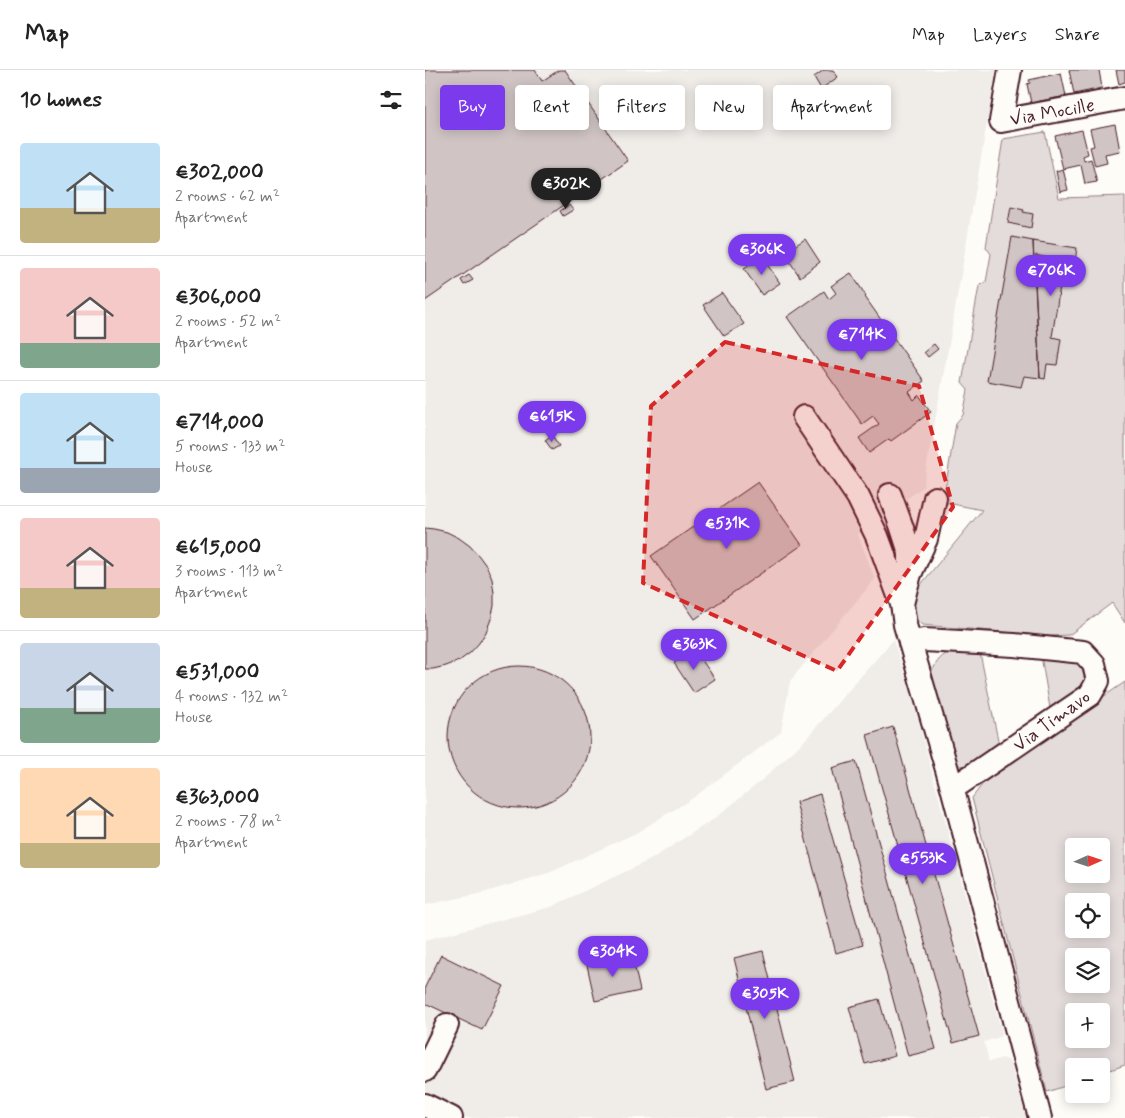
<!DOCTYPE html>
<meta charset="utf-8">
<style>
body{margin:0;font-family:Mynerve,sans-serif;background:#f2f2f2;color:#222;height:100vh;display:flex;flex-direction:column;font-size:19px;white-space:nowrap}
*{box-sizing:border-box;margin:0}
p{font-size:16px;color:#767676}
.icon{flex:none;width:28px;height:28px;fill:none;stroke:currentColor;stroke-width:2;stroke-linecap:round;stroke-linejoin:round}
.map{position:relative;flex:1;overflow:hidden}
.panel{display:flex;flex-direction:column;background:#fff;width:425px}
.panel>*{flex:none}
.guide{position:absolute;left:15px;top:15px;width:475px;height:45px;display:flex;gap:10px}
.needle{width:32px;rotate:87deg}
.buttons{position:absolute;left:640px;top:768px;display:grid;gap:10px}
.buttons a{display:grid;place-items:center;width:45px;height:45px;border-radius:5px;background:#fff;box-shadow:0 2px 12px #0003;font-size:25px}
.price{position:absolute;translate:-50% -42px;padding:0 11px;border-radius:18px;background:#7c3aed;color:#fff;font-size:16px;line-height:32px;filter:drop-shadow(0 1px 2px #0008)}
.price::after{content:'';position:absolute;left:50%;top:30px;width:15px;height:11px;margin-left:-8px;background:inherit;clip-path:polygon(0 0,100% 0,50% 100%)}
.price.current{background:#222;color:#fff}
ul{padding:0;list-style:none}
li{display:flex;align-items:center;gap:15px;height:125px;padding:0 20px}
li+li{border-top:1px solid #e0e0e0}
li span{display:grid;place-items:center;flex:none;width:140px;height:100px;border-radius:5px;color:#555}
li>.icon{margin-inline-start:auto}
span .icon{width:60px;height:60px;fill:#fffc;stroke-width:1}
li b{font-size:21px}
h2{display:flex;justify-content:space-between;align-items:center;height:60px;padding:0 20px;font-size:21px}
.pill{padding:0 18px;border-radius:5px;background:#fff;box-shadow:0 2px 12px #0003;font-size:18px;line-height:45px}
.pill.current{background:#7c3aed;color:#fff}
header{display:flex;align-items:center;gap:30px;box-sizing:border-box;height:70px;padding:0 25px;background:#fff;border-bottom:1px solid #e0e0e0}
header strong{font-size:24px}
nav{display:flex;gap:28px;margin-inline-start:auto;font-size:18px}
main{display:flex;flex:1;min-height:0}
.map>svg:first-child{display:block}
.built{fill:#f0ece8}
.green{fill:#e3dcda;stroke:#967e82;fill-rule:evenodd}
.building{fill:#d0c5c4;stroke:#4a1f2b}
.lines{fill:none;stroke-linecap:round;stroke-linejoin:round}
.minor-casing{stroke:#4a1f2b;stroke-width:26}
.minor{stroke:#fdfcf7;stroke-width:22}
.marked{fill:#d62828;fill-opacity:0.2;stroke:#d62828;stroke-width:4;stroke-dasharray:10 6;stroke-linejoin:round}
.labels{text-anchor:middle;stroke-width:4;stroke-linejoin:round;paint-order:stroke}
.street-label{font-size:19px;fill:#4a1f2b;stroke:#fdfcf7}
</style>
<header>
<strong>Map</strong>
<nav><a>Map</a><a>Layers</a><a>Share</a></nav>
</header>
<main>
<section class="panel">
<h2>10 homes<svg class="icon" aria-label="filters" viewBox="0 0 24 24"><path d="M4 7h16M4 17h16"/><circle cx="9" cy="7" r="2"/><circle cx="15" cy="17" r="2"/></svg></h2>
<ul>
<li><span style="background:linear-gradient(#bfe0f5 65%,#c2b280 0)"><svg class="icon" aria-label="home" viewBox="0 0 24 24"><path d="M3 11l9-7 9 7M6 9v11h12V9"/></svg></span><div><b>€302,000</b><p>2 rooms · 62 m²</p><p>Apartment</p></div></li>
<li><span style="background:linear-gradient(#f6c9c9 75%,#7fa58c 0)"><svg class="icon" aria-label="home" viewBox="0 0 24 24"><path d="M3 11l9-7 9 7M6 9v11h12V9"/></svg></span><div><b>€306,000</b><p>2 rooms · 52 m²</p><p>Apartment</p></div></li>
<li><span style="background:linear-gradient(#bfe0f5 75%,#9aa5b1 0)"><svg class="icon" aria-label="home" viewBox="0 0 24 24"><path d="M3 11l9-7 9 7M6 9v11h12V9"/></svg></span><div><b>€714,000</b><p>5 rooms · 133 m²</p><p>House</p></div></li>
<li><span style="background:linear-gradient(#f6c9c9 70%,#c2b280 0)"><svg class="icon" aria-label="home" viewBox="0 0 24 24"><path d="M3 11l9-7 9 7M6 9v11h12V9"/></svg></span><div><b>€615,000</b><p>3 rooms · 113 m²</p><p>Apartment</p></div></li>
<li><span style="background:linear-gradient(#c9d6e8 65%,#7fa58c 0)"><svg class="icon" aria-label="home" viewBox="0 0 24 24"><path d="M3 11l9-7 9 7M6 9v11h12V9"/></svg></span><div><b>€531,000</b><p>4 rooms · 132 m²</p><p>House</p></div></li>
<li><span style="background:linear-gradient(#ffd9b3 75%,#c2b280 0)"><svg class="icon" aria-label="home" viewBox="0 0 24 24"><path d="M3 11l9-7 9 7M6 9v11h12V9"/></svg></span><div><b>€363,000</b><p>2 rooms · 78 m²</p><p>Apartment</p></div></li>
</ul>
</section>
<div class="map">
<svg width="700" height="1048" viewBox="0 0 700 1048">
<rect width="100%" height="100%" fill="#fdfcf7"/>
<filter id="ink" filterUnits="userSpaceOnUse"><feTurbulence type="fractalNoise" baseFrequency=".02" numOctaves="2"/><feDisplacementMap in="SourceGraphic" scale="10" xChannelSelector="R" yChannelSelector="G"/><feConvolveMatrix kernelMatrix="1 2 1 2 8 2 1 2 1" color-interpolation-filters="sRGB"/></filter>
<g filter="url(#ink)">
<!-- built -->
<path class="built" d="M 0,0 L 571,0 L 525,268 L 498,417 L 433,464 L 450,509 L 365,611 L 356,662 L 268,728 L 211,763 L 126,802 L 58,823 L 0,835 Z
M 468,570 L 485,620 L 577,963 L 575,967 L 559,972 L 564,992 L 577,988 L 583,990 L 586,995 L 601,1048 L 37,1048 L 0,1029 L 0,870 L 126,837 L 225,790 L 289,749 L 336,711 L 379,671 Z"/>
<!-- green -->
<path class="green" d="M 620,62 L 634,128 L 700,126 L 700,553 L 687,533 L 644,565 L 625,566 L 497,555 L 490,548 L 489,523 L 557,440 L 518,432 L 531,353 L 538,345 L 543,320 L 537,313 L 554,216 L 561,212 L 566,184 L 561,177 L 578,69 Z
M 529,581 L 555,583 L 574,675 L 547,695 L 534,696 L 528,690 L 506,603 C 513,590 515,585 529,581 Z
M 616,586 L 647,589 L 656,597 L 660,609 L 657,619 L 625,638 Z
M 700,612 L 700,995 L 676,1003 L 676,996 L 649,996 L 649,1013 L 622,1022 L 547,728 L 565,704 ZM 649,776 L 676,776 L 676,804 L 649,804 ZM 649,831 L 676,831 L 676,859 L 649,859 ZM 649,886 L 676,886 L 676,914 L 649,914 ZM 649,941 L 676,941 L 676,969 L 649,969 Z"/>
<!-- building -->
<path class="building" d="M 0,0 L 110,0 L 117,11 L 134,0 L 140,0 L 203,91 L 0,231 Z
M 399,0 L 408,0 L 413,7 L 396,19 L 389,7 Z
M 644,0 L 674,0 L 677,18 L 649,24 Z
M 691,0 L 700,0 L 700,12 L 694,14 Z
M 636,3 L 641,26 L 606,33 L 602,14 L 605,13 L 604,10 Z
M 690,54 L 695,81 L 680,84 L 682,93 L 670,96 L 665,77 L 669,76 L 665,59 Z
M 657,60 L 663,84 L 658,86 L 659,91 L 666,89 L 672,112 L 660,114 L 656,95 L 638,99 L 630,66 Z
M 638,99 L 643,120 L 635,122 L 631,101 Z
M 144,135 L 148,140 L 138,146 L 135,141 Z
M 586,137 L 599,140 L 598,142 L 608,144 L 606,158 L 583,153 Z
M 587,167 L 608,171 L 615,308 L 599,306 L 596,317 L 562,311 Z
M 380,169 L 395,192 L 375,207 L 359,183 Z
M 608,171 L 652,178 L 646,218 L 635,216 L 627,267 L 636,269 L 632,295 L 622,294 L 620,309 L 615,308 L 609,197 L 621,200 L 623,188 L 611,185 L 609,197 Z
M 337,187 L 355,213 L 337,225 L 319,199 Z
M 426,203 L 441,226 L 440,227 L 499,311 L 484,322 L 489,330 L 494,325 L 506,342 L 466,371 L 464,369 L 444,383 L 434,368 L 454,354 L 448,346 L 437,354 L 362,247 L 399,221 L 404,229 L 411,223 L 406,216 Z
M 44,205 L 48,210 L 39,215 L 36,210 Z
M 297,223 L 319,254 L 299,266 L 278,235 Z
M 509,274 L 513,279 L 503,287 L 499,282 Z
M 127,365 L 134,376 L 127,380 L 120,370 Z
M 333,412 L 377,475 L 270,549 L 226,486 Z
M 0,458 L 9,459 L 22,462 L 34,468 L 45,476 L 54,486 L 62,497 L 67,509 L 69,523 L 69,536 L 66,549 L 61,562 L 54,573 L 45,583 L 34,591 L 21,596 L 8,599 L 0,599 Z
M 269,579 L 290,609 L 269,623 L 249,593 Z
M23 667a71 71 0 1 1 142 0a71 71 0 1 1-142 0Z
M 468,657 L 554,966 L 528,973 L 442,665 Z
M 431,691 L 511,979 L 483,986 L 407,698 Z
M 395,724 L 438,875 L 411,883 L 371,732 Z
M 338,881 L 370,1012 L 341,1019 L 309,888 Z
M 16,885 L 79,916 L 57,960 L 0,933 L 0,917 Z
M 207,885 L 215,921 L 170,931 L 162,895 Z
M 454,929 L 470,986 L 440,994 L 424,937 Z"/>
<g class="lines">
<defs>
<path id="minor" d="M 585,0 L 576,51 L 700,28
M 379,347 L 433,427 L 452,466 L 477,534
M 465,425 L 476,455 L 485,483 L 485,503
M 510,428 L 501,469 L 485,504 L 481,518 L 477,534 L 480,555 L 527,717 L 615,1048
M 485,573 L 499,570 L 589,575 L 658,582 L 669,594 L 673,611 L 665,625 L 536,713 L 527,717
M 0,1000 L 22,955
M 0,1035 L 26,1048"/>
</defs>
<!-- minor casing -->
<use href="#minor" class="minor-casing"/>
<!-- minor -->
<use href="#minor" class="minor"/>
</g>
</g>
<!-- marked area -->
<path class="marked" d="M 300,272 L 494,316 L 528,437 L 412,601 L 218,513 L 226,336 Z"/>
<g class="labels">
<!-- street labels -->
<g class="street-label">
<text transform="translate(627 41) rotate(-10)" y="7">Via Mocille</text>
<text transform="translate(626 650) rotate(-36)" y="7">Via Timavo</text>
</g>
</g>
</svg>
<div class="buttons">
<a><svg class="needle" viewBox="-14 -14 28 28"><path d="M0-13l5 13h-10z" fill="#e53935"/><path d="M0 13l5-13h-10z" fill="#767676"/></svg></a>
<a><svg class="icon" aria-label="locate" viewBox="0 0 24 24"><circle cx="12" cy="12" r="6"/><path d="M12 2v4M12 18v4M2 12h4M18 12h4"/></svg></a>
<a><svg class="icon" aria-label="layers" viewBox="0 0 24 24"><path d="M12 4l9 5-9 5-9-5zM3 14l9 5 9-5"/></svg></a>
<a>+</a>
<a>−</a>
</div>
<b class="price current" style="left:141px;top:140px">€302K</b>
<b class="price" style="left:337px;top:206px">€306K</b>
<b class="price" style="left:626px;top:227px">€706K</b>
<b class="price" style="left:437px;top:291px">€714K</b>
<b class="price" style="left:127px;top:373px">€615K</b>
<b class="price" style="left:302px;top:480px">€531K</b>
<b class="price" style="left:269px;top:601px">€363K</b>
<b class="price" style="left:498px;top:815px">€553K</b>
<b class="price" style="left:188px;top:908px">€304K</b>
<b class="price" style="left:340px;top:950px">€305K</b>
<div class="guide">
<a class="pill current">Buy</a>
<a class="pill">Rent</a>
<a class="pill">Filters</a>
<a class="pill">New</a>
<a class="pill">Apartment</a>
</div>
</div>
</main>
